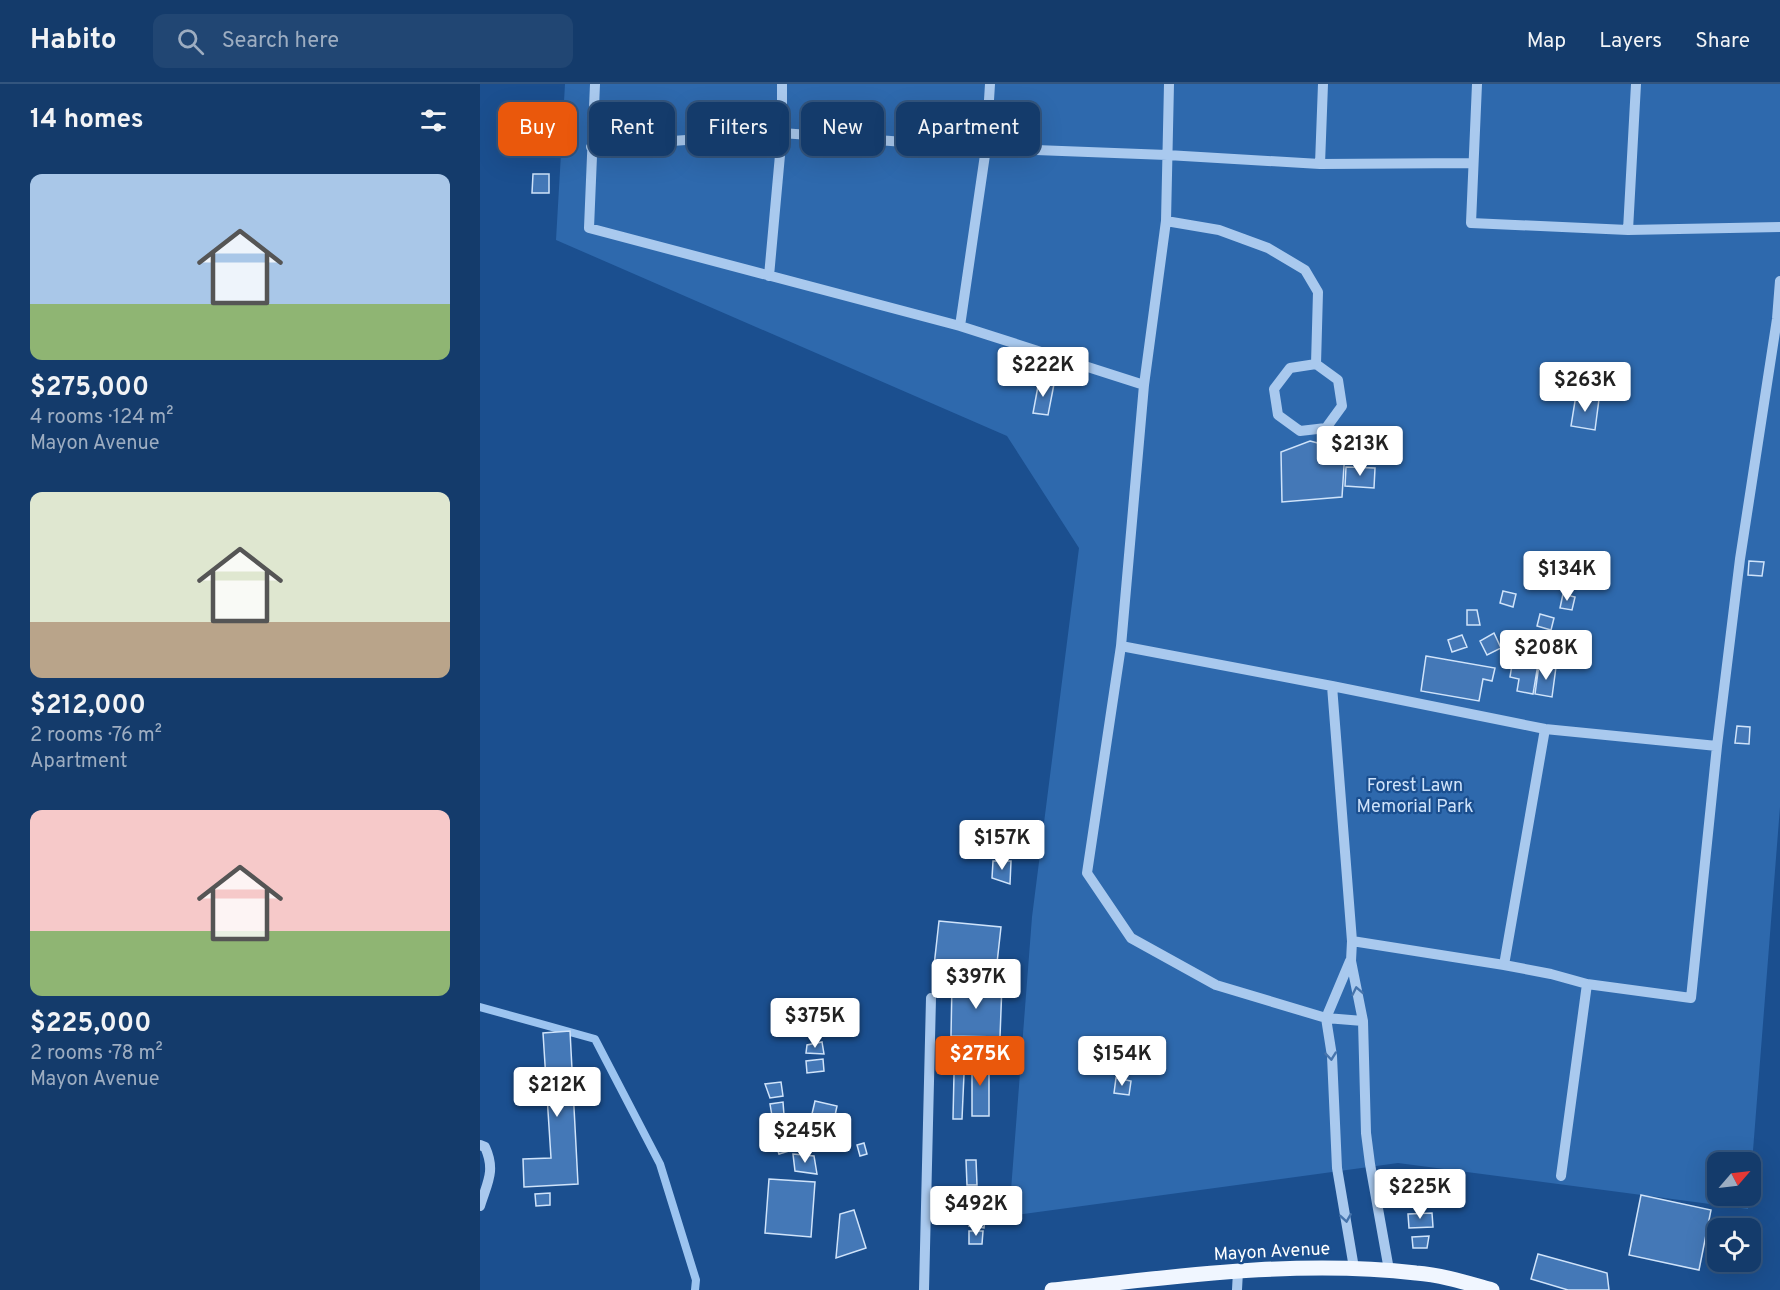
<!DOCTYPE html>
<meta charset="utf-8">
<style>
body{margin:0;font-family:Overpass,sans-serif;background:#214673;color:#f1f3f6;height:100vh;display:flex;flex-direction:column;font-size:22px;white-space:nowrap}
*{box-sizing:border-box;margin:0}
p{font-size:20px;color:#9dadc1}
.icon{flex:none;width:33px;height:33px;fill:none;stroke:currentColor;stroke-width:2;stroke-linecap:round;stroke-linejoin:round}
.map{position:relative;flex:1;overflow:hidden}
.details{display:flex;flex-direction:column;background:#143b6b;width:480px}
.details>*{flex:none}
.guide{position:absolute;left:18px;top:18px;width:570px;height:54px;display:flex;gap:12px}
.needle{width:39px;rotate:62deg}
.buttons{position:absolute;left:1227px;top:1068px;display:grid;gap:12px}
.buttons a{display:grid;place-items:center;width:54px;height:54px;border-radius:12px;background:#143b6b;box-shadow:0 6px 24px #0002,0 0 0 2px #33557e;font-size:30px}
.price{position:absolute;translate:-50% -51px;padding:0 14px;border-radius:6px;background:#fff;color:#222;font-size:20px;line-height:39px;filter:drop-shadow(0 2px 3px #0008)}
.price::after{content:'';position:absolute;left:50%;top:36px;width:18px;height:14px;margin-left:-9px;background:inherit;clip-path:polygon(0 0,100% 0,50% 100%)}
.price.selected{background:#ea580c;color:#fff}
ul{padding:0;list-style:none}
li{display:grid;align-content:center;gap:12px;height:318px;padding:0 30px}
li span{display:grid;place-items:center;height:186px;border-radius:12px;color:#555}
li>.icon{margin-inline-start:auto}
span .icon{width:108px;height:108px;fill:#fffc;stroke-width:1}
li b{font-size:26px}
h2{display:flex;justify-content:space-between;align-items:center;height:72px;padding:0 30px;font-size:26px}
.tag{padding:0 21px;border-radius:12px;background:#143b6b;box-shadow:0 6px 24px #0002,0 0 0 2px #33557e;font-size:21px;line-height:54px}
.tag.selected{background:#ea580c;color:#fff}
header{display:flex;align-items:center;gap:36px;box-sizing:border-box;height:84px;padding:0 30px;background:#143b6b;border-bottom:2px solid #33557e}
header strong{font-size:28px}
nav{display:flex;gap:33px;margin-inline-start:auto;font-size:21px}
.search{width:420px;height:54px;background:#214673;display:flex;align-items:center;gap:15px;box-sizing:border-box;padding:0 21px;border-radius:12px;color:#9dadc1;font-size:22px}
main{display:flex;flex:1;min-height:0}
.map>svg:first-child{display:block}
.green{fill:#2e69ad}
.lines{fill:none;stroke-linecap:round;stroke-linejoin:round}
.stream{stroke:#9cc4f0;stroke-width:8}
.building{fill:#4478b7;stroke:#cfe3fa;stroke-width:1.5}
.minor{stroke:#a9c9ee;stroke-width:10}
.major{stroke:#f0f6ff;stroke-width:15}
.oneway{stroke:#4674ac}
.labels{text-anchor:middle;stroke-width:4.5;stroke-linejoin:round;paint-order:stroke}
.park-label{font-size:18px;fill:#cfe3fa;stroke:#1b4f8f}
.street-label{font-size:18px;fill:#fff;stroke:#1b4f8f}
</style>
<header>
<strong>Habito</strong>
<div class="search"><svg class="icon" aria-label="search" viewBox="0 0 24 24"><circle cx="10" cy="10" r="6"/><path d="M15 15l6 6"/></svg>Search here</div>
<nav><a>Map</a><a>Layers</a><a>Share</a></nav>
</header>
<main>
<section class="details">
<h2>14 homes<svg class="icon" aria-label="filters" viewBox="0 0 24 24"><path d="M4 7h16M4 17h16"/><circle cx="9" cy="7" r="2"/><circle cx="15" cy="17" r="2"/></svg></h2>
<ul>
<li><span style="background:linear-gradient(#a9c7e8 70%,#8fb573 0)"><svg class="icon" aria-label="home" viewBox="0 0 24 24"><path d="M3 11l9-7 9 7M6 9v11h12V9"/></svg></span><div><b>$275,000</b><p>4 rooms · 124 m²</p><p>Mayon Avenue</p></div></li>
<li><span style="background:linear-gradient(#dfe7d0 70%,#b9a48a 0)"><svg class="icon" aria-label="home" viewBox="0 0 24 24"><path d="M3 11l9-7 9 7M6 9v11h12V9"/></svg></span><div><b>$212,000</b><p>2 rooms · 76 m²</p><p>Apartment</p></div></li>
<li><span style="background:linear-gradient(#f6c9c9 65%,#8fb573 0)"><svg class="icon" aria-label="home" viewBox="0 0 24 24"><path d="M3 11l9-7 9 7M6 9v11h12V9"/></svg></span><div><b>$225,000</b><p>2 rooms · 78 m²</p><p>Mayon Avenue</p></div></li>
</ul>
</section>
<div class="map">
<svg width="1300" height="1206" viewBox="0 0 1300 1206">
<rect width="100%" height="100%" fill="#1b4f8f"/>
<!-- green -->
<path class="green" d="M 85,0 L 1300,0 L 1300,723 L 1271,1092 L 1270,1078 L 1238,1078 L 1238,1112 L 1269,1112 L 1268,1125 L 918,1079 L 529,1132 L 552,833 L 599,464 L 527,352 L 76,156 Z"/>
<g class="lines">
<!-- stream -->
<path class="stream" d="M 0,923 L 115,955 L 180,1080 L 216,1196 L 215,1206"/>
</g>
<!-- building -->
<path class="building" d="M 53,90 L 69,90 L 69,109 L 52,109 Z
M 559,297 L 574,300 L 568,331 L 553,329 Z
M 1096,311 L 1119,315 L 1115,346 L 1091,342 Z
M 830,357 L 865,366 L 862,413 L 802,418 L 801,368 Z
M 866,383 L 895,384 L 894,404 L 865,402 Z
M 1269,477 L 1284,478 L 1282,492 L 1268,491 Z
M 1023,507 L 1036,510 L 1033,523 L 1020,519 Z
M 1083,510 L 1095,513 L 1092,526 L 1080,524 Z
M 987,526 L 997,526 L 1000,541 L 987,541 Z
M 1060,530 L 1074,534 L 1071,546 L 1057,542 Z
M 1014,549 L 1021,564 L 1007,571 L 1000,557 Z
M 982,551 L 987,563 L 972,568 L 968,556 Z
M 946,572 L 1015,584 L 1012,597 L 1003,595 L 999,617 L 941,607 Z
M 1033,575 L 1058,580 L 1053,610 L 1037,607 L 1039,595 L 1030,593 Z
M 1059,581 L 1076,583 L 1072,613 L 1055,610 Z
M 1257,642 L 1270,643 L 1269,660 L 1255,659 Z
M 513,777 L 531,777 L 530,800 L 512,794 Z
M 459,837 L 521,843 L 516,888 L 454,882 Z
M 472,899 L 522,900 L 520,953 L 471,952 Z
M 90,947 L 98,1100 L 44,1103 L 43,1075 L 71,1074 L 63,949 Z
M 342,958 L 344,970 L 326,969 L 327,961 Z
M 492,974 L 509,974 L 509,1032 L 492,1032 Z
M 343,975 L 344,987 L 327,989 L 326,977 Z
M 474,990 L 484,990 L 482,1035 L 473,1035 Z
M 636,994 L 651,997 L 649,1011 L 634,1009 Z
M 301,998 L 303,1012 L 290,1014 L 285,1000 Z
M 335,1017 L 357,1022 L 348,1065 L 325,1060 Z
M 303,1018 L 304,1031 L 292,1032 L 290,1020 Z
M 305,1041 L 308,1052 L 294,1056 L 291,1044 Z
M 306,1055 L 309,1067 L 299,1070 L 295,1058 Z
M 384,1059 L 387,1070 L 380,1072 L 377,1061 Z
M 313,1070 L 334,1072 L 337,1090 L 315,1087 Z
M 486,1076 L 496,1076 L 497,1101 L 487,1101 Z
M 289,1095 L 335,1098 L 331,1153 L 285,1149 Z
M 70,1109 L 70,1121 L 56,1122 L 55,1110 Z
M 1161,1111 L 1231,1126 L 1219,1186 L 1149,1171 Z
M 491,1114 L 506,1115 L 504,1144 L 489,1142 Z
M 374,1126 L 386,1164 L 356,1174 L 360,1130 Z
M 952,1129 L 953,1143 L 929,1144 L 928,1130 Z
M 489,1147 L 503,1147 L 502,1160 L 489,1160 Z
M 949,1152 L 947,1164 L 933,1164 L 932,1153 Z
M 1058,1170 L 1127,1189 L 1129,1206 L 1088,1206 L 1051,1195 Z"/>
<g class="lines">
<!-- minor -->
<path class="minor" d="M 115,0 L 109,144 L 480,242 L 664,301 L 641,562 L 607,789 L 651,854 L 736,901 L 846,934 L 883,937
M 843,0 L 840,80 L 993,79
M 997,0 L 991,139 L 1148,146
M 1156,0 L 1148,146 L 1300,143
M 111,63 L 302,49 L 506,64 L 687,71 L 840,80
M 686,137 L 739,146 L 788,164 L 825,186 L 838,208 L 836,280
M 289,192 L 302,49 L 302,0
M 480,242 L 506,64 L 510,0
M 836,280 L 858,296 L 862,322 L 846,344 L 820,347 L 798,331 L 794,305 L 810,284 Z
M 664,301 L 686,137 L 689,0
M 641,562 L 852,602 L 1065,645 L 1237,662 L 1211,914 L 1107,900 L 1071,890 L 1024,881 L 872,857
M 852,602 L 872,857 L 871,877 L 883,937 L 886,1049 L 890,1080 L 909,1186
M 1237,662 L 1260,475 L 1297,235 L 1300,197
M 870,877 L 846,934 L 852,972 L 857,1084 L 874,1184
M 1024,881 L 1065,645
M 0,1061 L 5,1063 C 16,1087 7,1099 0,1122
M 1081,1092 L 1107,900
M 444,1206 L 451,914
M 757,1206 L 758,1187"/>
<!-- major -->
<path class="major" d="M 572,1206 C 693,1193 815,1175 936,1189 C 962,1191 987,1199 1012,1206"/>
</g>
<!-- one-way arrows -->
<defs><path id="oneway-chevron" d="M-2-3.5L2.5 0L-2 3.5" fill="none" stroke-width="1.6" stroke-linecap="round" stroke-linejoin="round" transform="scale(1.5)"/></defs>
<g class="oneway">
<use href="#oneway-chevron" transform="translate(877 907) rotate(-101)"/>
<use href="#oneway-chevron" transform="translate(851 972) rotate(84)"/>
<use href="#oneway-chevron" transform="translate(866 1134) rotate(81)"/>
</g>
<g class="labels">
<!-- park labels -->
<g class="park-label">
<text x="935" y="707">Forest Lawn<tspan x="935" dy="21">Memorial Park</tspan></text>
</g>
<!-- street labels -->
<g class="street-label">
<text transform="translate(792 1167) rotate(-3)" y="6">Mayon Avenue</text>
</g>
</g>
</svg>
<div class="buttons">
<a><svg class="needle" viewBox="-14 -14 28 28"><path d="M0-13l5 13h-10z" fill="#e53935"/><path d="M0 13l5-13h-10z" fill="#9dadc1"/></svg></a>
<a><svg class="icon" aria-label="locate" viewBox="0 0 24 24"><circle cx="12" cy="12" r="6"/><path d="M12 2v4M12 18v4M2 12h4M18 12h4"/></svg></a>
</div>
<b class="price" style="left:563px;top:314px">$222K</b>
<b class="price" style="left:1105px;top:329px">$263K</b>
<b class="price" style="left:880px;top:393px">$213K</b>
<b class="price" style="left:1087px;top:518px">$134K</b>
<b class="price" style="left:1066px;top:597px">$208K</b>
<b class="price" style="left:522px;top:787px">$157K</b>
<b class="price" style="left:496px;top:926px">$397K</b>
<b class="price" style="left:335px;top:965px">$375K</b>
<b class="price selected" style="left:500px;top:1003px">$275K</b>
<b class="price" style="left:642px;top:1003px">$154K</b>
<b class="price" style="left:77px;top:1034px">$212K</b>
<b class="price" style="left:325px;top:1080px">$245K</b>
<b class="price" style="left:940px;top:1136px">$225K</b>
<b class="price" style="left:496px;top:1153px">$492K</b>
<div class="guide">
<a class="tag selected">Buy</a>
<a class="tag">Rent</a>
<a class="tag">Filters</a>
<a class="tag">New</a>
<a class="tag">Apartment</a>
</div>
</div>
</main>
